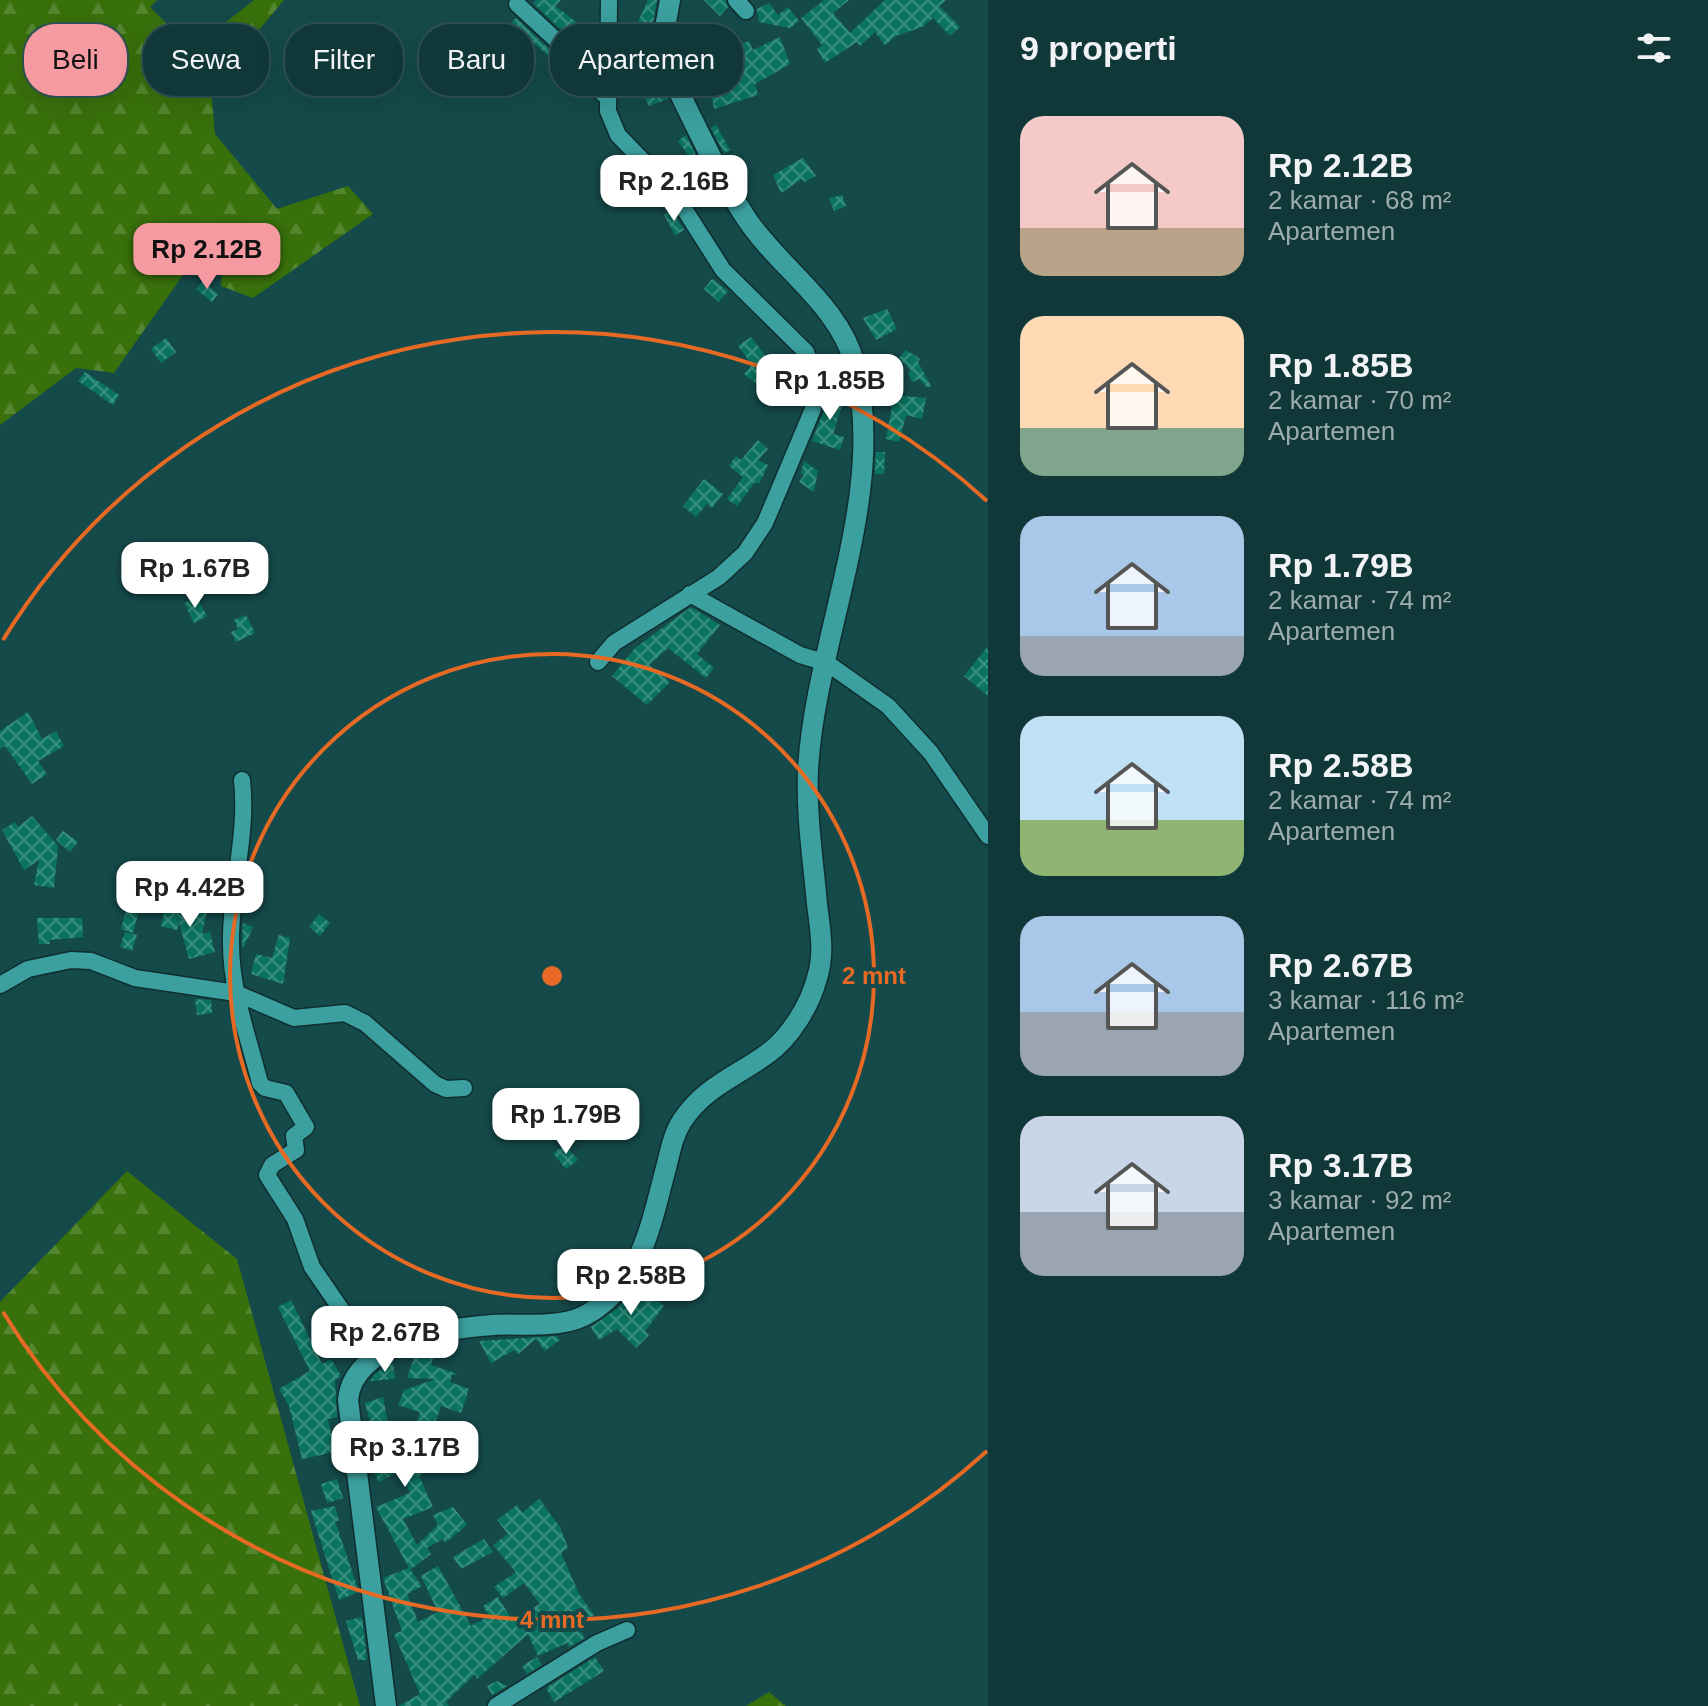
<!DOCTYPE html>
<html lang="id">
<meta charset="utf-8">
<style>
body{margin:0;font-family:Arial,sans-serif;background:#193f40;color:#f1f3f6;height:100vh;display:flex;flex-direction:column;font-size:30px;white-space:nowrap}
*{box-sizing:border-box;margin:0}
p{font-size:26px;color:#9cacae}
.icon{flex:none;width:44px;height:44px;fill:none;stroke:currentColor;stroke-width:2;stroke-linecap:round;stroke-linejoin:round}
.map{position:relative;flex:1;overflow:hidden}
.panel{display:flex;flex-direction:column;background:#103838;width:720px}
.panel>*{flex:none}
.guide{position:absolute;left:24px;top:24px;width:760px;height:72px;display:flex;gap:16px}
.price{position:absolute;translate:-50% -68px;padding:0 18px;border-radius:16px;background:#fff;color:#222;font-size:26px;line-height:52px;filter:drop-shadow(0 2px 4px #0008)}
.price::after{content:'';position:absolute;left:50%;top:48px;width:24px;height:18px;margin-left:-12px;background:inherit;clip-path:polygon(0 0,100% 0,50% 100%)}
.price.current{background:#f49aa0;color:#111}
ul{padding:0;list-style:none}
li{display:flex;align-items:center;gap:24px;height:200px;padding:0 32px}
li span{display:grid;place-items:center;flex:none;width:224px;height:160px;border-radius:24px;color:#555}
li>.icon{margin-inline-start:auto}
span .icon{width:96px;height:96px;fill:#fffc;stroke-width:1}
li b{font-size:34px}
h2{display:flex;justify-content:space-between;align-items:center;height:96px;padding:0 32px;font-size:34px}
.chip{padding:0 28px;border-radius:32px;background:#103838;box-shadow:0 8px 32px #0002,0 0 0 2px #305253;font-size:28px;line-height:72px}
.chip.current{background:#f49aa0;color:#111}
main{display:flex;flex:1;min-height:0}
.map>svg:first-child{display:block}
.forest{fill:url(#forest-firs)}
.building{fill:url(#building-cross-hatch)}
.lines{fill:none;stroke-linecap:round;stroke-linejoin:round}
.minor-casing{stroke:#0f2e2e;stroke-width:19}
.tertiary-casing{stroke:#0f2e2e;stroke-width:23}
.minor{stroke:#3ca0a0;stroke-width:16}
.tertiary{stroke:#3ca0a0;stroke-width:20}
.ring{fill:none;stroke:#e66924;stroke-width:4}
.centre{fill:#e66924;stroke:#154a4b;stroke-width:4}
.ring-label{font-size:24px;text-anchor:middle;font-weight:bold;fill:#e66924;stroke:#154a4b;stroke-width:8;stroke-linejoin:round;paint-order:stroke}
</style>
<main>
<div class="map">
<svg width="988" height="1706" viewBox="0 0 988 1706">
<defs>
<pattern id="forest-firs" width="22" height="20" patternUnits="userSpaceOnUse" patternTransform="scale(2)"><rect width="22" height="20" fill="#38710b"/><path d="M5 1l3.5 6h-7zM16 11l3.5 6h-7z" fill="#54862f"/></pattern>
<pattern id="building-cross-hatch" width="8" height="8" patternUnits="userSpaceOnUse" patternTransform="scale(2)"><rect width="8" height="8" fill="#0a7461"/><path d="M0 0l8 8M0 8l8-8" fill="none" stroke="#389080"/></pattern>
</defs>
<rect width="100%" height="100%" fill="#154a4b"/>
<!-- forest -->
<path class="forest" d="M 0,0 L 157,0 L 150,7 L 192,49 L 254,0 L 284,0 L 211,87 L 215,134 L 277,209 L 348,186 L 373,214 L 253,298 L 221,286 L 223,266 L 197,255 L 114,373 L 76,368 L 0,425 Z
M 127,1171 L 237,1259 L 360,1706 L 0,1706 L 0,1302 Z
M 769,1692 L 786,1706 L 746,1706 Z"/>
<!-- building -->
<path class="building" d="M 536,0 L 561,0 L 555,6 L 598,38 L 593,50 L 597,56 L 589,64 L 577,45 L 533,3 Z
M 648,0 L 657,0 L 651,34 L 631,37 Z
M 704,0 L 725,0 L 728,7 L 720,16 Z
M 824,0 L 849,0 L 833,13 L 850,33 L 885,0 L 946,0 L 939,6 L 960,27 L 950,36 L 933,18 L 922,27 L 896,36 L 885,45 L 875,32 L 860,46 L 857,42 L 825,63 L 817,49 L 822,45 L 801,18 Z
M 769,3 L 778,15 L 788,7 L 799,21 L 790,28 L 759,22 L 757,9 Z
M 516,18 L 561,60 L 561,67 L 520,31 L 501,52 L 492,43 Z
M 780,37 L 790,64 L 755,84 L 758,95 L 714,109 L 711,93 L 682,53 L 697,49 L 705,57 L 749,41 L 753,50 Z
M 652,56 L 653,68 L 668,99 L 649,106 L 638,84 L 635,66 L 644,65 L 643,58 Z
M 716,125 L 730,150 L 724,153 L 711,128 Z
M 686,135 L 697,158 L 692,161 L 678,141 Z
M 803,158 L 816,176 L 804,182 L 802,179 L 781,193 L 773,175 Z
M 842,195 L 846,206 L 834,211 L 829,198 Z
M 672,210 L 684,230 L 675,235 L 664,215 Z
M 712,279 L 728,291 L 719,302 L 704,289 Z
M 203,281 L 218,294 L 212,302 L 196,289 Z
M 887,309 L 897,329 L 876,340 L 863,318 Z
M 751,337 L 767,358 L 759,369 L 778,388 L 772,396 L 744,374 L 752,365 L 738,346 Z
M 166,338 L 176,352 L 161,363 L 151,349 Z
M 906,350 L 920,359 L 918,362 L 931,386 L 928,388 L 919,379 L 912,382 L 908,373 L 911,371 L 899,358 Z
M 85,372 L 119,395 L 113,405 L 78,381 Z
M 824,392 L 845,397 L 833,434 L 844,437 L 840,450 L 812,441 L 823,413 Z
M 894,395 L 926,398 L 922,419 L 906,415 L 899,442 L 886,439 Z
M 758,440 L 768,449 L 758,460 L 768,465 L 759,484 L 755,482 L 737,506 L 727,499 L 743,477 L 729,466 L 736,456 L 741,460 Z
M 876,452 L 885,452 L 884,474 L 875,474 Z
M 804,461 L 818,471 L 814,492 L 799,482 L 804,475 L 801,473 Z
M 704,479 L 723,494 L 712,508 L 707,504 L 696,517 L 683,506 Z
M 197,597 L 207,616 L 194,623 L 184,603 Z
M 691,607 L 720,625 L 697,654 L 714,668 L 706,678 L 668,648 L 649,665 L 670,682 L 647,705 L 612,676 L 635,648 Z
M 246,615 L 255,633 L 236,642 L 231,632 L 238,629 L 234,620 Z
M 988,646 L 988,696 L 964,676 Z
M 28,712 L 42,739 L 56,731 L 64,746 L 38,761 L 47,774 L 32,784 L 5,746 L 0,749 L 0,731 Z
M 32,816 L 58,846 L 54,888 L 34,885 L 39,860 L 24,870 L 2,830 L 15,822 L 18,827 Z
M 63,831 L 78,842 L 70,852 L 56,840 Z
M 166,904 L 207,911 L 202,934 L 210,932 L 215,952 L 189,959 L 179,922 L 177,930 L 161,926 Z
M 127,908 L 139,911 L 133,933 L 121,929 Z
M 319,914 L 330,923 L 320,936 L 309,927 Z
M 37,918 L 82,918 L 83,937 L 49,940 L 50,944 L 39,944 Z
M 243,923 L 253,927 L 244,947 L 242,946 Z
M 125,932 L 137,935 L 132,951 L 120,947 Z
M 279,935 L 290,938 L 283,984 L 251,974 L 256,954 L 272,958 Z
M 195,999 L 211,1000 L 212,1013 L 197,1015 Z
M 565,1144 L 578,1160 L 566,1169 L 553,1153 Z
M 639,1282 L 664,1306 L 645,1331 L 649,1335 L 636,1348 L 617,1329 L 599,1340 L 591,1327 L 618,1308 Z
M 291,1300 L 322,1364 L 331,1359 L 341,1376 L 335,1380 L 337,1417 L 328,1419 L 335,1452 L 302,1459 L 289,1406 L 279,1389 L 310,1371 L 278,1307 Z
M 557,1336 L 560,1340 L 545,1351 L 536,1339 L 518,1354 L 514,1350 L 491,1363 L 479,1341 Z
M 432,1348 L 436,1348 L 431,1365 L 458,1374 L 452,1375 L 450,1382 L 469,1389 L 461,1413 L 441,1406 L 432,1432 L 415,1426 L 420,1412 L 398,1405 L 404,1390 L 436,1379 L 407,1378 L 416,1352 Z
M 393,1362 L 395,1379 L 370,1381 L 375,1374 Z
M 383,1397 L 388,1424 L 406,1436 L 423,1474 L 419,1476 L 433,1507 L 403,1519 L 417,1545 L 438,1525 L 433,1515 L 453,1507 L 467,1525 L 445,1543 L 443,1539 L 427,1548 L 431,1554 L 410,1570 L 376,1507 L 410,1493 L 400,1471 L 379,1482 L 369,1465 L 368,1458 L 377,1455 L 367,1427 L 371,1426 L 365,1403 Z
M 337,1479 L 343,1498 L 327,1503 L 321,1484 Z
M 539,1499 L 560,1527 L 568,1548 L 561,1553 L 579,1594 L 594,1615 L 577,1625 L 585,1638 L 569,1647 L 567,1643 L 538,1656 L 528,1634 L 477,1679 L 475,1674 L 446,1702 L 449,1706 L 399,1706 L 420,1694 L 394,1634 L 402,1631 L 383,1578 L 409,1568 L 422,1586 L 407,1594 L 418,1622 L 438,1612 L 421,1576 L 438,1566 L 471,1626 L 489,1616 L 483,1606 L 498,1597 L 512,1620 L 540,1604 L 524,1583 L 503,1598 L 494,1587 L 516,1572 L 493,1545 L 508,1534 L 497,1520 L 517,1505 L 522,1513 Z
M 335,1506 L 339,1521 L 335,1521 L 359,1592 L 339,1600 L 311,1511 Z
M 484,1539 L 493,1552 L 461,1569 L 453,1557 Z
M 362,1617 L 367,1660 L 358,1660 L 346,1621 Z
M 537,1657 L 542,1665 L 527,1674 L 522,1666 Z
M 595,1657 L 604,1671 L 554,1702 L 546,1688 Z
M 497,1681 L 507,1686 L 492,1695 L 487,1686 Z"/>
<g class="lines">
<defs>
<path id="minor" d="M 736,0 L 746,11
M 517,4 L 570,53 L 578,71 L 608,98
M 607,51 L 662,44
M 690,594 L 800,655 L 827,663 L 888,706 L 931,753 L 988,836
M 598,662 L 614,643 L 719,577 L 745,553 L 765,523 L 813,409 L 813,372 L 806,352 L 723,270 L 674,193 L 618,135 L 608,111 L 609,0
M 242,780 C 248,834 231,885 231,939 C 230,988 248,1036 260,1083 L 265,1088 L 286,1093 L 306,1127 L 294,1136 L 296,1150 L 272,1165 L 267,1175 L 295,1219 L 312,1267 L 374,1357
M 0,985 L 28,969 L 71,960 L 91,961 L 135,978 L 236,993 L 294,1018 L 345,1013 L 365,1023 L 435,1084 L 446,1089 L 464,1088
M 496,1706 L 597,1643 L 627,1630"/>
<path id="tertiary" d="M 386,1706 L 348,1400 C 353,1343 447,1328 493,1325 C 524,1323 564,1330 591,1312 C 643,1279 651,1223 666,1168 C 670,1152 673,1135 682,1121 C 704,1087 737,1076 767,1054 C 790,1038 810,1005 817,978 C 825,954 820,928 817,904 C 813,859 806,814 808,770 C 815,640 888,495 855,365 C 840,305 779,268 746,218 C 716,172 693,119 668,70 L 662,44 L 670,0"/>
</defs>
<!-- minor casing -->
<use href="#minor" class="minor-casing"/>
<!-- tertiary casing -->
<use href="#tertiary" class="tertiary-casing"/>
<!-- minor -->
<use href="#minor" class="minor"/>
<!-- tertiary -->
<use href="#tertiary" class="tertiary"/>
</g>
<!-- distance rings -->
<g class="ring">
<circle cx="552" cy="976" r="322"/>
<path d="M987 1451A644 644 0 0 1 3 1312M3 640A644 644 0 0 1 987 501"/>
</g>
<circle cx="552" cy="976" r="12" class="centre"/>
<g class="ring-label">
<text x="874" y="984">2 mnt</text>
<text x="552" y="1628">4 mnt</text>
</g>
</svg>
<b class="price" style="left:674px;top:223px">Rp 2.16B</b>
<b class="price current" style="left:207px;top:291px">Rp 2.12B</b>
<b class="price" style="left:830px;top:422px">Rp 1.85B</b>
<b class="price" style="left:195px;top:610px">Rp 1.67B</b>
<b class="price" style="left:190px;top:929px">Rp 4.42B</b>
<b class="price" style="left:566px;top:1156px">Rp 1.79B</b>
<b class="price" style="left:631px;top:1317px">Rp 2.58B</b>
<b class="price" style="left:385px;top:1374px">Rp 2.67B</b>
<b class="price" style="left:405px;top:1489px">Rp 3.17B</b>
<div class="guide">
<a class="chip current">Beli</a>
<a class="chip">Sewa</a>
<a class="chip">Filter</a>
<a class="chip">Baru</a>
<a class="chip">Apartemen</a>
</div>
</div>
<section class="panel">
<h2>9 properti<svg class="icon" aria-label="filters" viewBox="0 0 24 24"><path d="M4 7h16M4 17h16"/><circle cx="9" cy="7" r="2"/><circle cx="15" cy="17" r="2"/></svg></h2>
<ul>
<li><span style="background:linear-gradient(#f6c9c9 70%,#b9a48a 0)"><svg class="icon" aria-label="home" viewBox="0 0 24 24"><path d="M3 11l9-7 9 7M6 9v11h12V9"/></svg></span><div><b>Rp 2.12B</b><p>2 kamar · 68 m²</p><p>Apartemen</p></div></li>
<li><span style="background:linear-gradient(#ffd9b3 70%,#7fa58c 0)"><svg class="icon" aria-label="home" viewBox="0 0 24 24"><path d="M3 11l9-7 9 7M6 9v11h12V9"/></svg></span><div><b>Rp 1.85B</b><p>2 kamar · 70 m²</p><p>Apartemen</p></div></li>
<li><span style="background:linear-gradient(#a9c7e8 75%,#9aa5b1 0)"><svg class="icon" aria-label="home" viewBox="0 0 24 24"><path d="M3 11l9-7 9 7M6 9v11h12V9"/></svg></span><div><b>Rp 1.79B</b><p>2 kamar · 74 m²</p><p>Apartemen</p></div></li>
<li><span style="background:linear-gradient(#bfe0f5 65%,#8fb573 0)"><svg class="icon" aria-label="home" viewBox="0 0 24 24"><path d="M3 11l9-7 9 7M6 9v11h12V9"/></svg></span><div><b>Rp 2.58B</b><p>2 kamar · 74 m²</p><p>Apartemen</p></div></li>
<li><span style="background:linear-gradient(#a9c7e8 60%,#9aa5b1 0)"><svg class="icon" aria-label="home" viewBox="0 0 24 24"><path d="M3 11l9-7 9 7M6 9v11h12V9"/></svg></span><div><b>Rp 2.67B</b><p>3 kamar · 116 m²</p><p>Apartemen</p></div></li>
<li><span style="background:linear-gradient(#c9d6e8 60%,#9aa5b1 0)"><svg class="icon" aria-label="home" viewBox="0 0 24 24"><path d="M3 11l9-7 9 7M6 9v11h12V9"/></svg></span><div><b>Rp 3.17B</b><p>3 kamar · 92 m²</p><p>Apartemen</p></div></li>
</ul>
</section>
</main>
